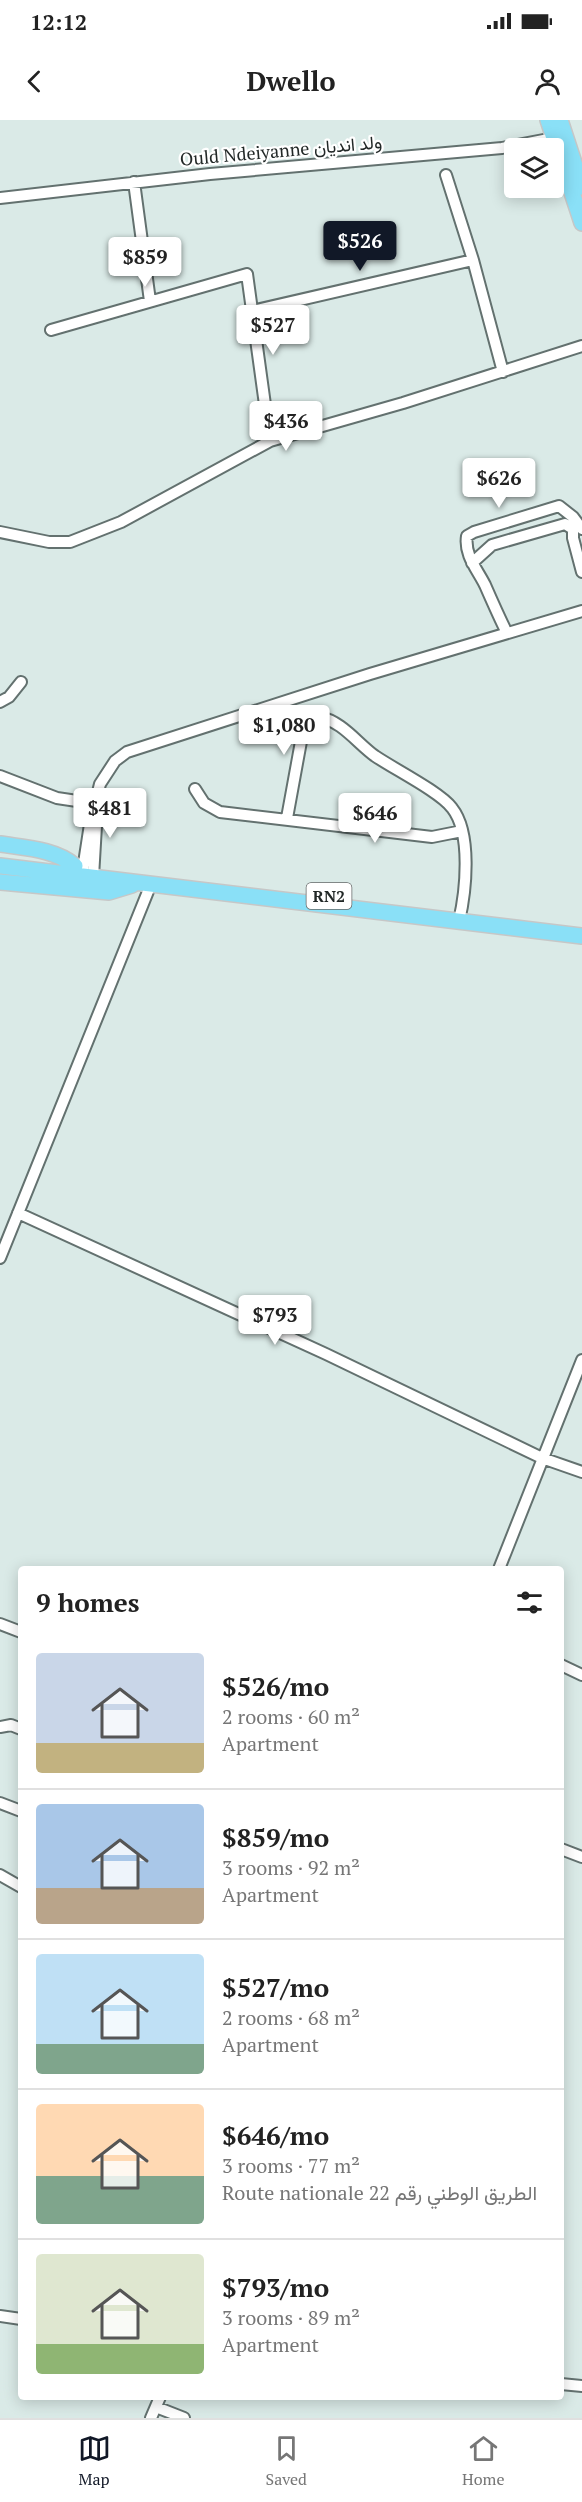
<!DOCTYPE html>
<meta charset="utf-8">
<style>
body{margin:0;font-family:"PT Serif",Vazirmatn,serif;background:#f6f6f6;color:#222;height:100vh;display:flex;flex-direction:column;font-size:22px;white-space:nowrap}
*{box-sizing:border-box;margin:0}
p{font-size:20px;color:#767676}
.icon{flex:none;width:33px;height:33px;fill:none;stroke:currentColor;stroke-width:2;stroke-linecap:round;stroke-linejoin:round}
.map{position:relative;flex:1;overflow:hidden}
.side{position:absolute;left:18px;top:1446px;width:546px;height:834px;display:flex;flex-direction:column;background:#fff;border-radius:6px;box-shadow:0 3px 15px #0003}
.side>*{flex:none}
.controls{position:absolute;left:504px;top:18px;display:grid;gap:12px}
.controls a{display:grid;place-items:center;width:60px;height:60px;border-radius:6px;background:#fff;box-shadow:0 3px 15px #0003;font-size:30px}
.price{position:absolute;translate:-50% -51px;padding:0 14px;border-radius:6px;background:#fff;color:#222;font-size:20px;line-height:39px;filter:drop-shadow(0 2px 3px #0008)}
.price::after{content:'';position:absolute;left:50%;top:36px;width:18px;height:14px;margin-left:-9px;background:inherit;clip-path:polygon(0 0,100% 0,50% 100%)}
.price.current{background:#111827;color:#fff}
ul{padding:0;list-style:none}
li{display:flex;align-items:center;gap:18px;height:150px;padding:0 18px}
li+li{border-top:2px solid #e0e0e0}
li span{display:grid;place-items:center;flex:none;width:168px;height:120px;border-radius:6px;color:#555}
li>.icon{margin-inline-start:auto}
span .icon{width:72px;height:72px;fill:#fffc;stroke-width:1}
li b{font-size:26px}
h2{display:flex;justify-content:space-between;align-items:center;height:72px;padding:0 18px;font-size:26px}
.status{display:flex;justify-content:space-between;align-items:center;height:42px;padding:0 30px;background:#fff;direction:ltr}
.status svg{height:16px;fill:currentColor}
header{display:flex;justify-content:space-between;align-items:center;height:78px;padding:0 18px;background:#fff;font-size:27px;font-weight:700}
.dock{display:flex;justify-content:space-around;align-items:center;height:84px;border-top:2px solid #e0e0e0;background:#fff;font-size:16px;color:#767676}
.dock a{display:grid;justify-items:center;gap:3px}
.dock .current{color:#111827}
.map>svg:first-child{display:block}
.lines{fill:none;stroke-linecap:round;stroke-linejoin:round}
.minor-casing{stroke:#63716f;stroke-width:14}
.highway-casing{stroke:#c6c7c7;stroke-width:18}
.minor{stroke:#fff;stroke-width:10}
.highway{stroke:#8ae0f7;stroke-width:15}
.labels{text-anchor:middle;stroke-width:4.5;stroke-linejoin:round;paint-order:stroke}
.shield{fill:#fff;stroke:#646868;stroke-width:1.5}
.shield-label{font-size:16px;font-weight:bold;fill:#222827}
.street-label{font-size:18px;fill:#222827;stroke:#fff}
</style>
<div class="status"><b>12:12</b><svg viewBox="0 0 49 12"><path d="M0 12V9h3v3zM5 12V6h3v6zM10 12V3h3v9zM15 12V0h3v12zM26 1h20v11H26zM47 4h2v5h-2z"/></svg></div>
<header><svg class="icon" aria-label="back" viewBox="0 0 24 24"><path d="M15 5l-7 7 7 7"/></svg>Dwello<svg class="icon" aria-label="person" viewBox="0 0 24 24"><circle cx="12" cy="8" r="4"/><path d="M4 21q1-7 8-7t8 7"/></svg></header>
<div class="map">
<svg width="582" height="2298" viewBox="0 0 582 2298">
<rect width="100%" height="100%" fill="#daeae7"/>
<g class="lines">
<defs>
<path id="minor" d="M 446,55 L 473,140 L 503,252
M 134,62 L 150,181
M 0,78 L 210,54 L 502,28 L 559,17
M 252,191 L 473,140
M 51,210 L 247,154 L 270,321
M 573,403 L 573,418 L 582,452
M 0,412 L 49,422 L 70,422 L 121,402 L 270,321 L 403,283 L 582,226
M 472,443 L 492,425 L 565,404 L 573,409
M 507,513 C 499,497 492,481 485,465 C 477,449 464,435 467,416 L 474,412 L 559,386 L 573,397 L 582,409
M 0,582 L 9,577 L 21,562
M 0,656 L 57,678 L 97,684
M 195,669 L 204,683 L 220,692 L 432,717 L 462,711
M 287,698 L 302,616 L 307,606 L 319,597 C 342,601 357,623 375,636 C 394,649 440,672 452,688 C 472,713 466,771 459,801
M 82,756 L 90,704 L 100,664 L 115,641 L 127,632 L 370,554 L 582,491
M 93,757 L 96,706
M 18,1093 L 326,1234 L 542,1338 L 582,1352
M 0,1138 L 151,764
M 499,1449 L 582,1240
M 0,1504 L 21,1512
M 561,1545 L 582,1555
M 0,1607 L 11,1605 L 21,1609
M 0,1683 L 21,1691
M 561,1729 L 582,1737
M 0,1755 L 21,1767
M 0,2196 L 21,2199
M 561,2264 L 582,2266
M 156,2287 L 184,2298
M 151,2298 L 160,2277"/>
<path id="highway" d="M 548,0 L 582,103
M 560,0 L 582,67
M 0,724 C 25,728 55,729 75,746
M 0,746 L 582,816
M 0,762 L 109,772 L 132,765"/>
</defs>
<!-- minor casing -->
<use href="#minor" class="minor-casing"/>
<!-- highway casing -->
<use href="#highway" class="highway-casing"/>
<!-- minor -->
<use href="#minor" class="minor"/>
<!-- highway -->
<use href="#highway" class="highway"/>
</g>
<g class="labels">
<!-- shield labels -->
<rect class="shield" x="306.5" y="763" width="45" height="26" rx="4.5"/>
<g class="shield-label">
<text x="329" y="782">RN2</text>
</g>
<!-- street labels -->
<g class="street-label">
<text transform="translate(281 31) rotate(-5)" y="6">Ould Ndeiyanne ولد انديان</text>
</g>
</g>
</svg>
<div class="controls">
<a><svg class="icon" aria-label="layers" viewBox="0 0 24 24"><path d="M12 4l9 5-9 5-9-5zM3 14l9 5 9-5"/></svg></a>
</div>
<b class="price current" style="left:360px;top:152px">$526</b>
<b class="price" style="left:145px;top:168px">$859</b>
<b class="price" style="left:273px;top:236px">$527</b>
<b class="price" style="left:286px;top:332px">$436</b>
<b class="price" style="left:499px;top:389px">$626</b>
<b class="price" style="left:284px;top:636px">$1,080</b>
<b class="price" style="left:110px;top:719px">$481</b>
<b class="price" style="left:375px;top:724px">$646</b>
<b class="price" style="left:275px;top:1226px">$793</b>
<section class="side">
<h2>9 homes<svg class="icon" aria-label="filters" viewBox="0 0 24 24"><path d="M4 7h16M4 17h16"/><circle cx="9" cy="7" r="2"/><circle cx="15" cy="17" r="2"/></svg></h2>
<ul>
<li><span style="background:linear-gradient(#c9d6e8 75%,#c2b280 0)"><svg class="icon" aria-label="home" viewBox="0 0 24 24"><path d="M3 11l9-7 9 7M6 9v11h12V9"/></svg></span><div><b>$526/mo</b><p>2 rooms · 60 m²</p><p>Apartment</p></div></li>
<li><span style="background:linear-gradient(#a9c7e8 70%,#b9a48a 0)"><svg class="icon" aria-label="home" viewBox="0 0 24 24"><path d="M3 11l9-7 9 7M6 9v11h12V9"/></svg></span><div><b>$859/mo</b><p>3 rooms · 92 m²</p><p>Apartment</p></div></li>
<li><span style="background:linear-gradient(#bfe0f5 75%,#7fa58c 0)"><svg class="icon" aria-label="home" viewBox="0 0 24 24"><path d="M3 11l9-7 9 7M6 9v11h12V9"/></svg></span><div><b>$527/mo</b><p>2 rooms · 68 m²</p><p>Apartment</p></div></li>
<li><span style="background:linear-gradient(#ffd9b3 60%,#7fa58c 0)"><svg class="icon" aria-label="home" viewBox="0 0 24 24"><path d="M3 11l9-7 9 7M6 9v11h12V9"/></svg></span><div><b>$646/mo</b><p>3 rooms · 77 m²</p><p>Route nationale 22 الطريق الوطني رقم</p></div></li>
<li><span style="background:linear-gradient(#dfe7d0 75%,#8fb573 0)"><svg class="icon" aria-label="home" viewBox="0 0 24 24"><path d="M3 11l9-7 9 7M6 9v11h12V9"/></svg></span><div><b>$793/mo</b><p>3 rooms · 89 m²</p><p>Apartment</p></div></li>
</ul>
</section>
</div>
<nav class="dock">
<a class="current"><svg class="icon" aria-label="map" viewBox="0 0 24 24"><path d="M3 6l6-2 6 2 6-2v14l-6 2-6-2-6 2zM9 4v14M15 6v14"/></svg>Map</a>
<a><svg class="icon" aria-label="saved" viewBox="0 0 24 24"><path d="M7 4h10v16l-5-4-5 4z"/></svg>Saved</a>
<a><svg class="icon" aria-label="home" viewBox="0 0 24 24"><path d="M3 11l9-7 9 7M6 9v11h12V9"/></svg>Home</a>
</nav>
